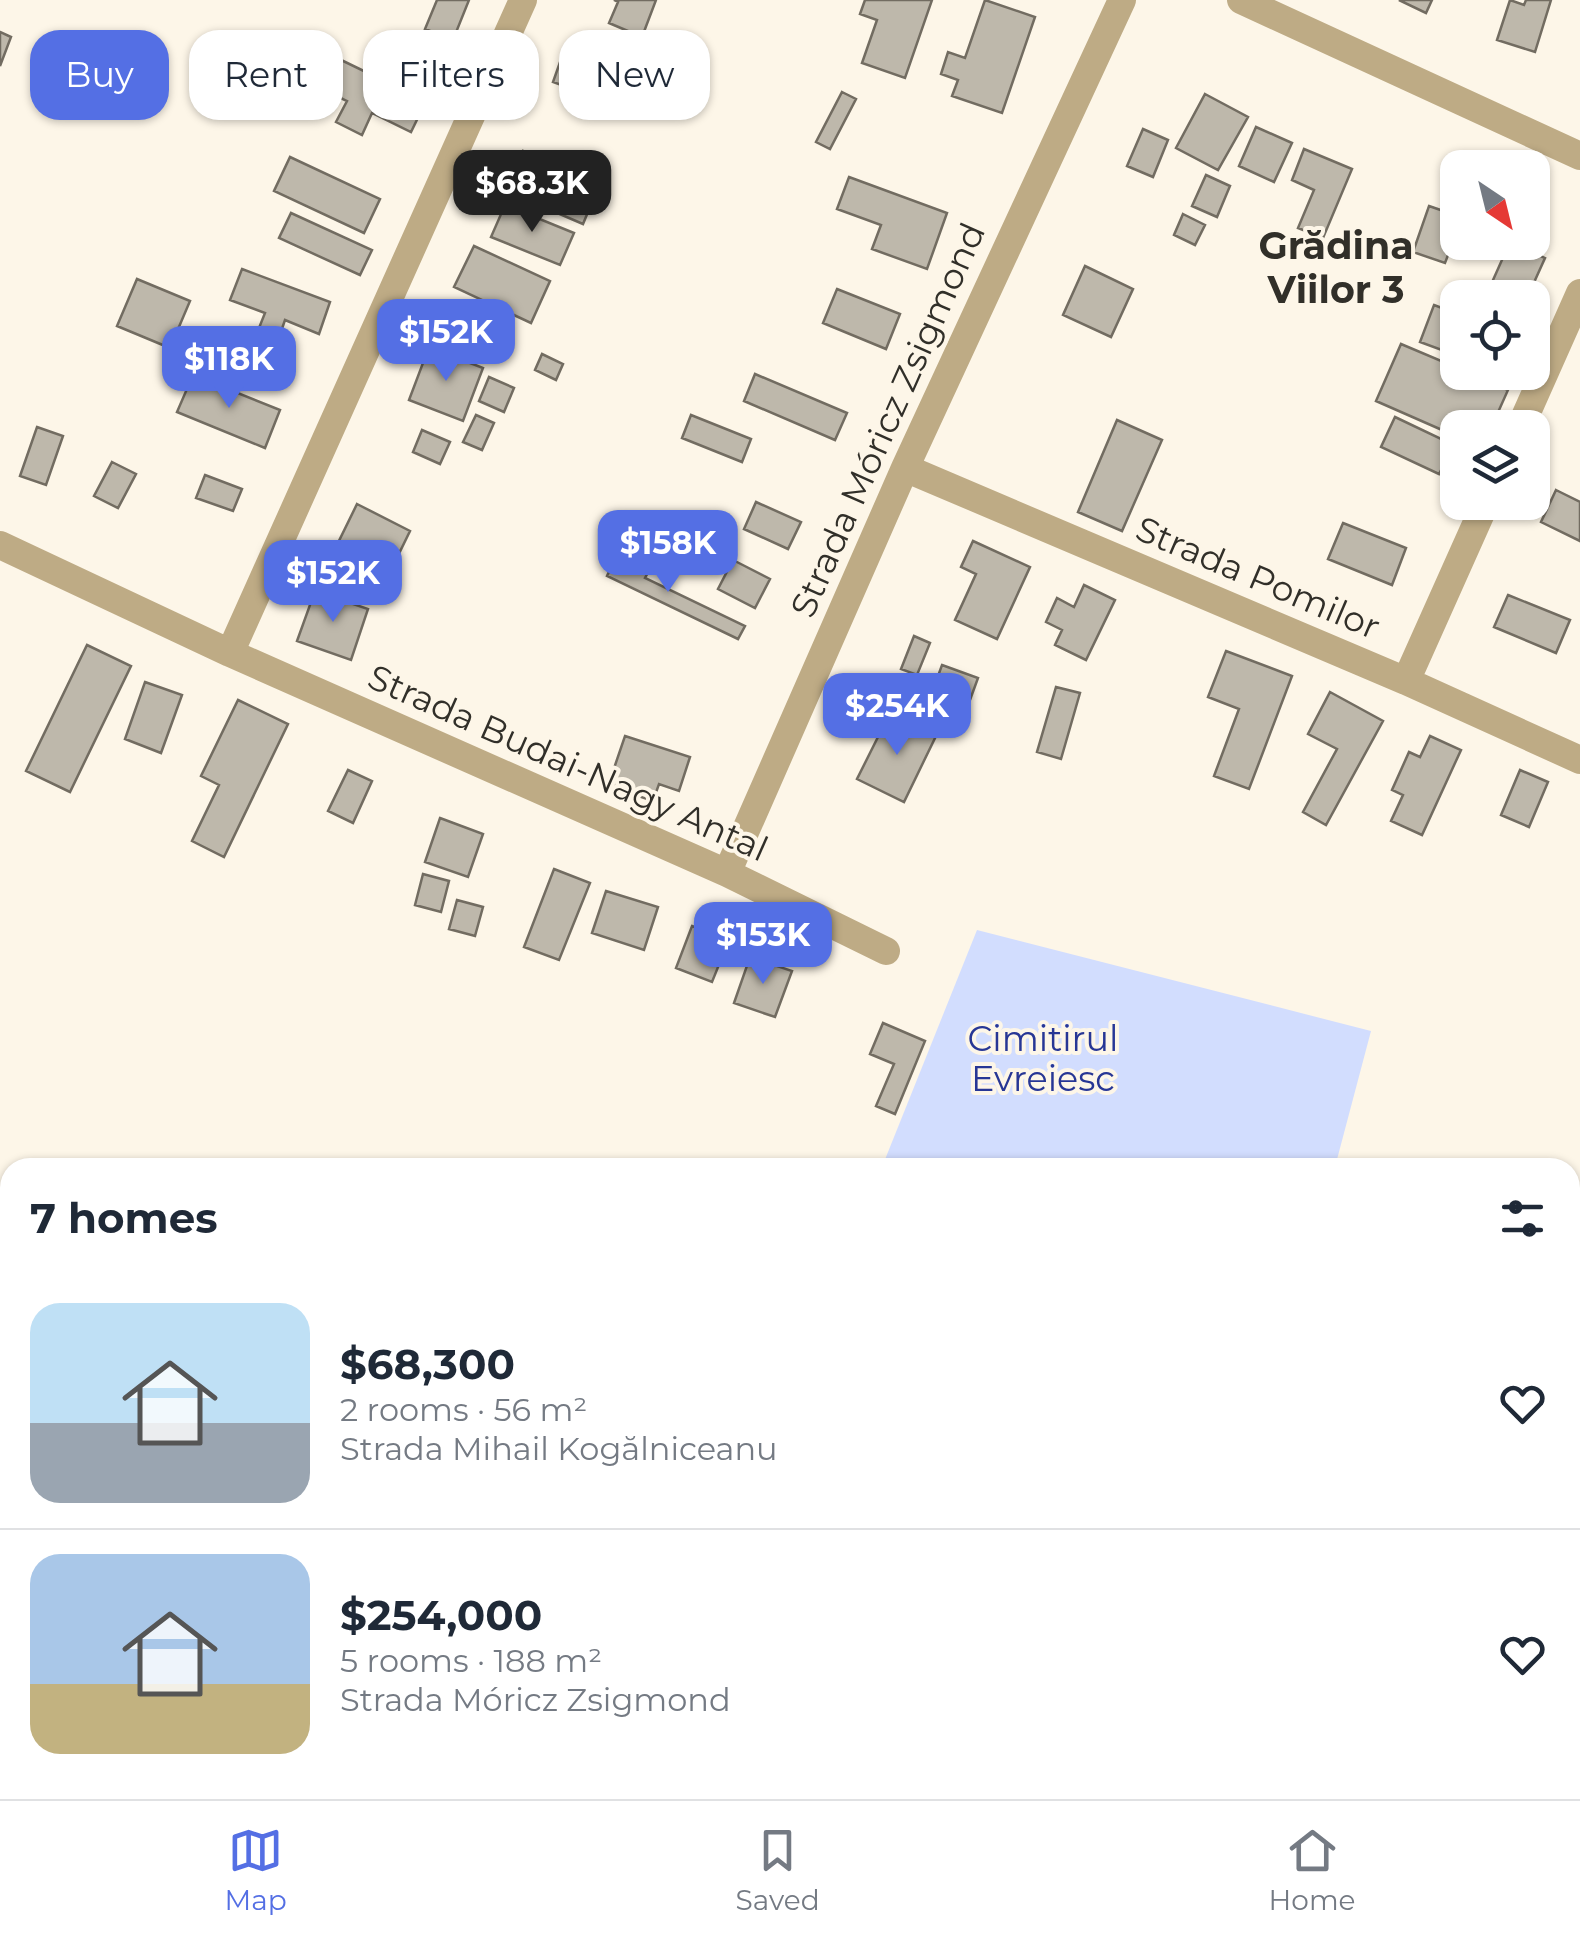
<!DOCTYPE html>
<meta charset="utf-8">
<style>
body{margin:0;font-family:Montserrat,sans-serif;background:#f2f2f3;color:#1f2937;height:100vh;display:flex;flex-direction:column;font-size:38px;white-space:nowrap}
*{box-sizing:border-box;margin:0}
p{font-size:32px;color:#747a83}
.icon{flex:none;width:55px;height:55px;fill:none;stroke:currentColor;stroke-width:2;stroke-linecap:round;stroke-linejoin:round}
.map{position:relative;flex:1;overflow:hidden}
.details{position:absolute;left:0px;top:1158px;width:1580px;height:642px;display:flex;flex-direction:column;background:#fff;border-radius:30px 30px 0 0;box-shadow:0 2px 8px #0004}
.details>*{flex:none}
.hud{position:absolute;left:30px;top:30px;width:1000px;height:90px;display:flex;gap:20px}
.needle{width:65px;rotate:145deg}
.buttons{position:absolute;left:1440px;top:150px;display:grid;gap:20px}
.buttons a{display:grid;place-items:center;width:110px;height:110px;border-radius:20px;background:#fff;box-shadow:0 2px 8px #0004;font-size:50px}
.price{position:absolute;translate:-50% -85px;padding:0 22px;border-radius:20px;background:#546fe4;color:#fff;font-size:32px;line-height:65px;filter:drop-shadow(0 2px 5px #0008)}
.price::after{content:'';position:absolute;left:50%;top:60px;width:30px;height:22px;margin-left:-15px;background:inherit;clip-path:polygon(0 0,100% 0,50% 100%)}
.price.current{background:#222;color:#fff}
ul{padding:0;list-style:none}
li{display:flex;align-items:center;gap:30px;height:250px;padding:0 30px}
li+li{border-top:2px solid #e0e1e3}
li span{display:grid;place-items:center;flex:none;width:280px;height:200px;border-radius:30px;color:#555}
li>.icon{margin-inline-start:auto}
span .icon{width:120px;height:120px;fill:#fffc;stroke-width:1}
li b{font-size:42px}
h2{display:flex;justify-content:space-between;align-items:center;height:120px;padding:0 30px;font-size:42px}
.pill{padding:0 35px;border-radius:30px;background:#fff;box-shadow:0 2px 8px #0004;font-size:35px;line-height:90px}
.pill.current{background:#546fe4;color:#fff}
.tab-bar{display:flex;justify-content:space-around;align-items:center;height:140px;border-top:2px solid #e0e1e3;background:#fff;font-size:28px;color:#747a83}
.tab-bar a{display:grid;justify-items:center;gap:5px}
.tab-bar .current{color:#546fe4}
.map>svg:first-child{display:block}
.green{fill:#d2ddfe}
.building{fill:#beb8ab;stroke:#726c61;stroke-width:2.5}
.lines{fill:none;stroke-linecap:round;stroke-linejoin:round}
.minor{stroke:#beab85;stroke-width:28}
.labels{text-anchor:middle;stroke-width:8;stroke-linejoin:round;paint-order:stroke}
.street-label{font-size:35px;fill:#312f29;stroke:#fdf6e8}
.park-label{font-size:35px;fill:#273695;stroke:#fdf6e8}
.neighbourhood-label{font-size:38px;font-weight:bold;fill:#312f29;stroke:#fdf6e8}
</style>
<div class="map">
<svg width="1580" height="1799" viewBox="0 0 1580 1799">
<rect width="100%" height="100%" fill="#fdf6e8"/>
<!-- green -->
<path class="green" d="M 977,930 L 1371,1031 L 1335,1167 L 882,1167 Z"/>
<!-- building -->
<path class="building" d="M 437,0 L 469,0 L 453,40 L 425,29 Z
M 614,0 L 656,0 L 642,37 L 609,23 L 618,2 Z
M 865,0 L 932,0 L 905,78 L 862,63 L 877,20 L 860,14 Z
M 985,0 L 1035,17 L 1002,113 L 952,96 L 958,80 L 941,74 L 948,52 L 965,58 Z
M 1399,0 L 1432,0 L 1426,13 Z
M 1510,0 L 1524,5 L 1526,0 L 1551,0 L 1535,52 L 1497,40 Z
M 0,32 L 11,37 L 0,66 Z
M 566,45 L 628,67 L 614,104 L 553,82 Z
M 337,58 L 426,101 L 411,132 L 372,113 L 362,135 L 336,122 L 347,101 L 322,89 Z
M 842,92 L 856,99 L 830,149 L 816,142 Z
M 1205,94 L 1248,117 L 1218,170 L 1176,148 Z
M 1256,127 L 1292,143 L 1274,182 L 1239,166 Z
M 1143,129 L 1168,140 L 1153,177 L 1127,166 Z
M 1304,149 L 1352,169 L 1323,238 L 1298,228 L 1314,190 L 1292,180 Z
M 523,151 L 600,183 L 583,224 L 506,191 Z
M 290,157 L 380,199 L 364,233 L 274,191 Z
M 1206,175 L 1230,186 L 1217,217 L 1192,206 Z
M 849,177 L 947,213 L 927,269 L 872,249 L 881,225 L 837,209 Z
M 505,205 L 574,233 L 560,265 L 491,237 Z
M 1429,206 L 1458,216 L 1458,229 L 1445,263 L 1413,252 Z
M 291,213 L 372,250 L 360,275 L 279,238 Z
M 1183,214 L 1205,225 L 1195,245 L 1174,235 Z
M 1510,242 L 1545,258 L 1527,298 L 1485,298 Z
M 474,246 L 550,281 L 531,323 L 454,287 Z
M 1085,266 L 1133,289 L 1111,337 L 1063,315 Z
M 242,269 L 330,302 L 319,334 L 285,320 L 276,346 L 255,338 L 265,313 L 230,300 Z
M 137,279 L 190,301 L 170,348 L 117,326 Z
M 837,289 L 900,314 L 886,349 L 823,323 Z
M 1434,305 L 1458,314 L 1458,356 L 1420,342 Z
M 1401,344 L 1458,368 L 1458,372 L 1468,372 L 1508,390 L 1491,428 L 1458,428 L 1458,437 L 1376,401 Z
M 429,347 L 483,368 L 463,421 L 409,400 Z
M 542,354 L 563,364 L 556,380 L 535,370 Z
M 755,374 L 847,413 L 835,440 L 744,401 Z
M 193,375 L 280,410 L 265,448 L 177,412 Z
M 489,377 L 514,388 L 504,412 L 479,401 Z
M 476,415 L 494,423 L 482,450 L 463,442 Z
M 691,415 L 751,439 L 742,462 L 682,438 Z
M 1395,417 L 1454,445 L 1439,474 L 1381,447 Z
M 1117,420 L 1162,440 L 1122,531 L 1078,512 Z
M 37,427 L 63,436 L 46,485 L 20,476 Z
M 422,430 L 450,442 L 440,464 L 413,452 Z
M 112,462 L 136,474 L 118,508 L 94,496 Z
M 205,475 L 242,489 L 233,511 L 196,498 Z
M 1556,490 L 1580,502 L 1580,541 L 1541,522 Z
M 756,502 L 801,522 L 788,549 L 744,529 Z
M 357,504 L 410,531 L 389,574 L 336,547 Z
M 1343,523 L 1406,548 L 1392,585 L 1328,559 Z
M 973,541 L 1030,567 L 997,639 L 955,620 L 976,574 L 961,567 Z
M 619,551 L 651,567 L 645,578 L 745,626 L 738,639 L 607,576 Z
M 733,560 L 770,579 L 755,608 L 718,589 Z
M 1084,585 L 1115,600 L 1086,660 L 1055,645 L 1062,630 L 1046,622 L 1057,598 L 1074,607 Z
M 315,591 L 368,609 L 351,660 L 297,641 Z
M 1508,595 L 1570,620 L 1556,653 L 1494,627 Z
M 914,636 L 930,643 L 917,675 L 901,669 Z
M 87,645 L 131,666 L 70,792 L 26,771 Z
M 1226,651 L 1292,676 L 1249,789 L 1214,776 L 1239,709 L 1208,697 Z
M 942,665 L 978,678 L 962,722 L 926,709 Z
M 145,682 L 182,695 L 161,753 L 125,739 Z
M 1056,687 L 1080,693 L 1061,759 L 1037,752 Z
M 1330,692 L 1383,721 L 1326,825 L 1303,812 L 1337,749 L 1308,734 Z
M 238,700 L 288,724 L 224,857 L 192,841 L 219,785 L 201,776 Z
M 890,713 L 936,736 L 904,802 L 857,779 Z
M 625,736 L 690,757 L 679,791 L 659,784 L 653,801 L 608,786 Z
M 1430,736 L 1461,750 L 1422,835 L 1391,821 L 1403,795 L 1392,790 L 1409,752 L 1420,757 Z
M 348,770 L 372,781 L 353,823 L 328,811 Z
M 1520,770 L 1548,782 L 1529,827 L 1501,815 Z
M 440,818 L 483,834 L 468,877 L 425,862 Z
M 554,869 L 590,883 L 559,960 L 524,947 Z
M 423,874 L 449,881 L 441,912 L 415,905 Z
M 606,891 L 658,907 L 644,950 L 592,933 Z
M 457,900 L 483,907 L 475,936 L 449,929 Z
M 692,926 L 729,940 L 712,982 L 676,968 Z
M 750,957 L 792,971 L 775,1017 L 734,1003 Z
M 883,1023 L 925,1041 L 895,1114 L 876,1106 L 894,1064 L 870,1054 Z
M 0,1276 L 10,1280 L 10,1319 L 4,1335 L 0,1333 Z
M 0,1453 L 10,1456 L 10,1534 L 0,1532 Z
M 0,1666 L 10,1667 L 10,1750 L 0,1748 Z
M 477,1790 L 528,1790 L 526,1799 L 475,1799 Z
M 622,1790 L 663,1790 L 659,1799 L 618,1799 Z
M 865,1790 L 914,1790 L 912,1799 L 899,1799 Z
M 950,1790 L 1008,1790 L 1005,1799 L 947,1799 Z"/>
<g class="lines">
<!-- minor -->
<path class="minor" d="M 1241,0 L 1580,156
M 1520,428 L 1580,293
M 905,468 L 1406,681 L 1580,760
M 0,545 L 230,653 L 727,873 L 886,951
M 230,653 L 523,0
M 1406,681 L 1486,502
M 727,873 L 905,468 L 1122,0
M 0,1371 L 10,1374
M 0,1763 L 10,1765
M 113,1790 L 149,1799
M 1246,1790 L 1264,1799"/>
</g>
<g class="labels">
<!-- street labels -->
<g class="street-label">
<text transform="translate(888 420) rotate(-66)" y="12">Strada Móricz Zsigmond</text>
<text transform="translate(1258 578) rotate(23)" y="12">Strada Pomilor</text>
<text transform="translate(568 763) rotate(24)" y="12">Strada Budai-Nagy Antal</text>
</g>
<!-- park labels -->
<g class="park-label">
<text x="1043" y="1051">Cimitirul<tspan x="1043" dy="40">Evreiesc</tspan></text>
</g>
<!-- neighbourhood labels -->
<g class="neighbourhood-label">
<text x="1336" y="259">Grădina<tspan x="1336" dy="44">Viilor 3</tspan></text>
</g>
</g>
</svg>
<div class="buttons">
<a><svg class="needle" viewBox="-14 -14 28 28"><path d="M0-13l5 13h-10z" fill="#e53935"/><path d="M0 13l5-13h-10z" fill="#747a83"/></svg></a>
<a><svg class="icon" aria-label="locate" viewBox="0 0 24 24"><circle cx="12" cy="12" r="6"/><path d="M12 2v4M12 18v4M2 12h4M18 12h4"/></svg></a>
<a><svg class="icon" aria-label="layers" viewBox="0 0 24 24"><path d="M12 4l9 5-9 5-9-5zM3 14l9 5 9-5"/></svg></a>
</div>
<b class="price current" style="left:532px;top:235px">$68.3K</b>
<b class="price" style="left:446px;top:384px">$152K</b>
<b class="price" style="left:229px;top:411px">$118K</b>
<b class="price" style="left:668px;top:595px">$158K</b>
<b class="price" style="left:333px;top:625px">$152K</b>
<b class="price" style="left:897px;top:758px">$254K</b>
<b class="price" style="left:763px;top:987px">$153K</b>
<div class="hud">
<a class="pill current">Buy</a>
<a class="pill">Rent</a>
<a class="pill">Filters</a>
<a class="pill">New</a>
</div>
<section class="details">
<h2>7 homes<svg class="icon" aria-label="filters" viewBox="0 0 24 24"><path d="M4 7h16M4 17h16"/><circle cx="9" cy="7" r="2"/><circle cx="15" cy="17" r="2"/></svg></h2>
<ul>
<li><span style="background:linear-gradient(#bfe0f5 60%,#9aa5b1 0)"><svg class="icon" aria-label="home" viewBox="0 0 24 24"><path d="M3 11l9-7 9 7M6 9v11h12V9"/></svg></span><div><b>$68,300</b><p>2 rooms · 56 m²</p><p>Strada Mihail Kogălniceanu</p></div><svg class="icon" aria-label="heart" viewBox="0 0 24 24"><path d="M12 20l-8-8c-3-5 5-10 8-4 3-6 11-1 8 4z"/></svg></li>
<li><span style="background:linear-gradient(#a9c7e8 65%,#c2b280 0)"><svg class="icon" aria-label="home" viewBox="0 0 24 24"><path d="M3 11l9-7 9 7M6 9v11h12V9"/></svg></span><div><b>$254,000</b><p>5 rooms · 188 m²</p><p>Strada Móricz Zsigmond</p></div><svg class="icon" aria-label="heart" viewBox="0 0 24 24"><path d="M12 20l-8-8c-3-5 5-10 8-4 3-6 11-1 8 4z"/></svg></li>
</ul>
</section>
</div>
<nav class="tab-bar">
<a class="current"><svg class="icon" aria-label="map" viewBox="0 0 24 24"><path d="M3 6l6-2 6 2 6-2v14l-6 2-6-2-6 2zM9 4v14M15 6v14"/></svg>Map</a>
<a><svg class="icon" aria-label="saved" viewBox="0 0 24 24"><path d="M7 4h10v16l-5-4-5 4z"/></svg>Saved</a>
<a><svg class="icon" aria-label="home" viewBox="0 0 24 24"><path d="M3 11l9-7 9 7M6 9v11h12V9"/></svg>Home</a>
</nav>
